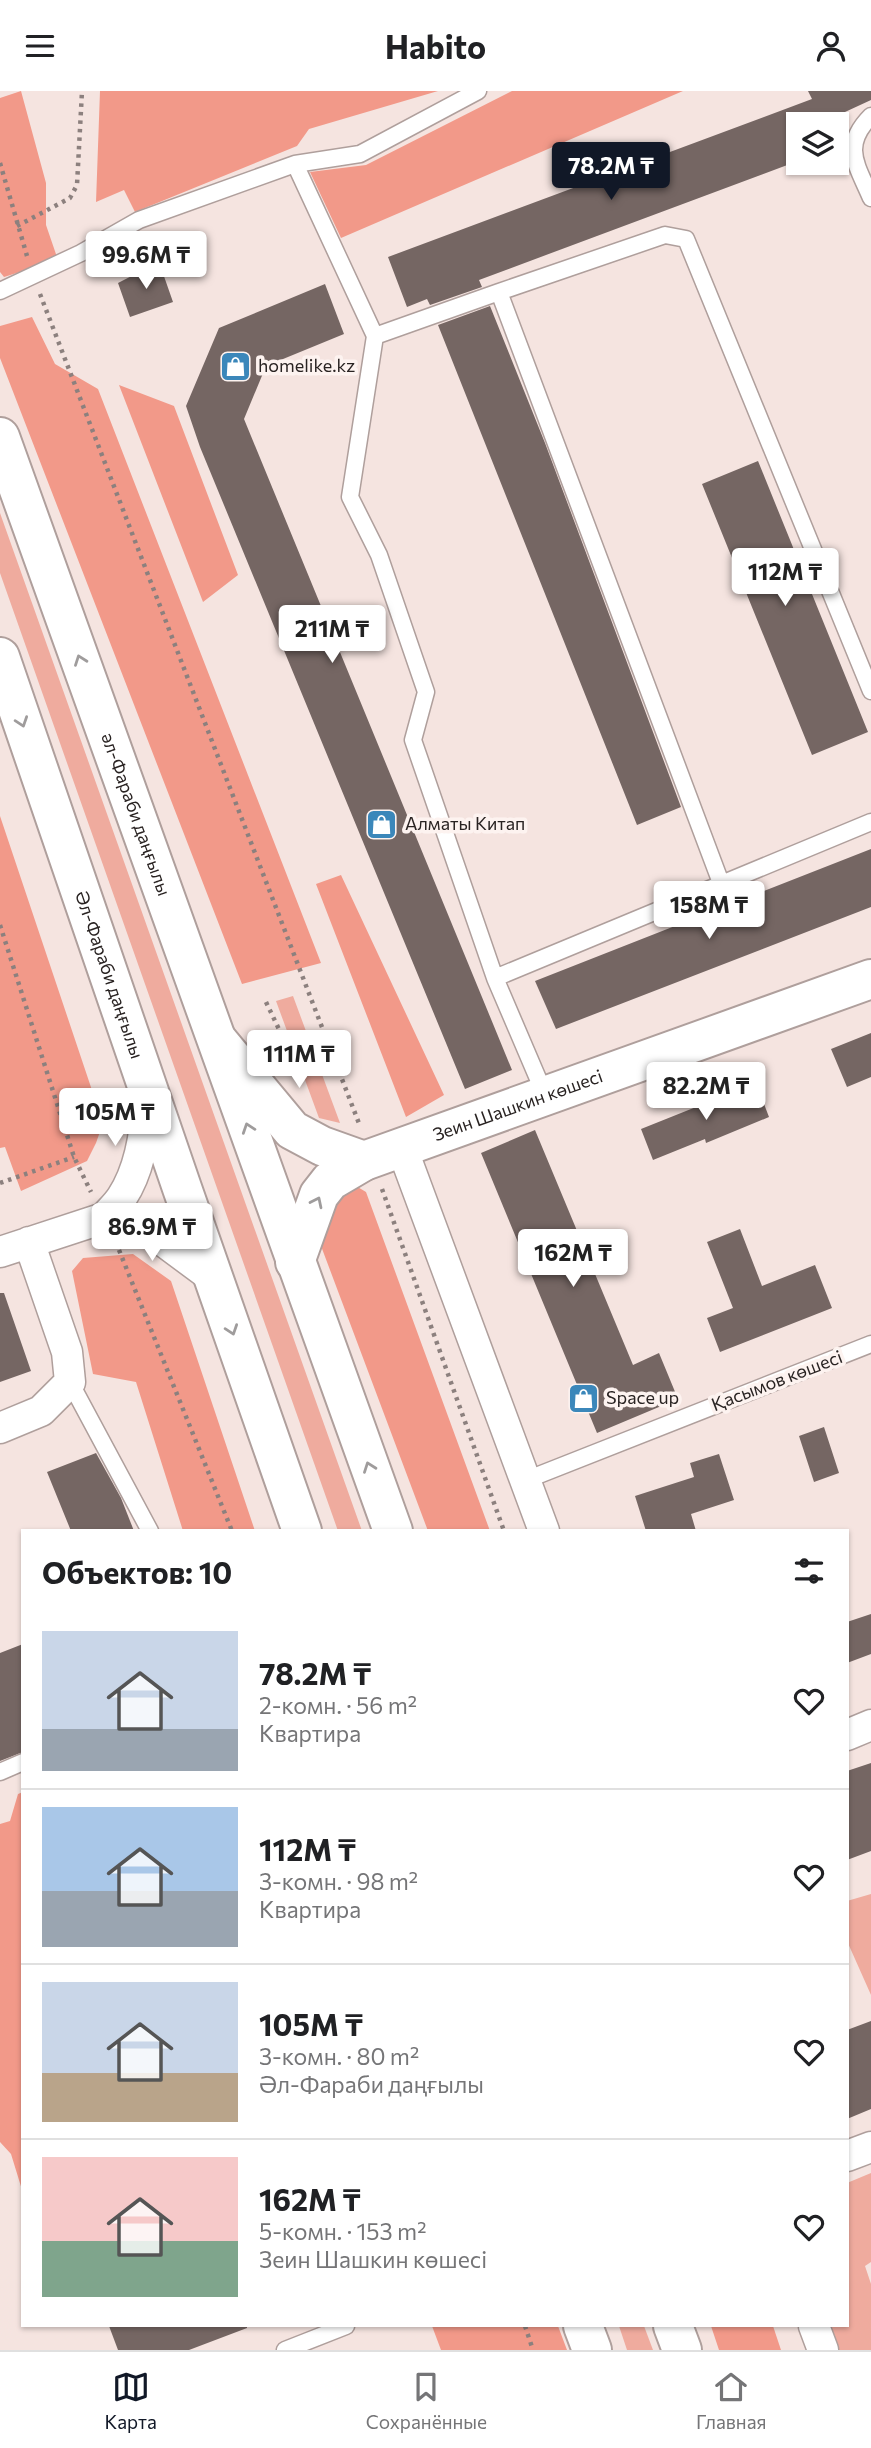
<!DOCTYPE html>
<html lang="ru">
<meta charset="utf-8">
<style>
body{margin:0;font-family:Commissioner,sans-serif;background:#f2f2f2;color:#202124;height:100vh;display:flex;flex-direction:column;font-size:26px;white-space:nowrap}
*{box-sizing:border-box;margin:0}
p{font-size:23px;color:#757577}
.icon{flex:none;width:38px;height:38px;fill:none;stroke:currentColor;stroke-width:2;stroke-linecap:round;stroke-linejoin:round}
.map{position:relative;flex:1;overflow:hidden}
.sheet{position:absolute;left:21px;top:1438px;width:828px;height:798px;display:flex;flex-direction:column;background:#fff;border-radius:0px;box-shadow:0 2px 5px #0004}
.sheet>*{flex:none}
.tools{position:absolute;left:786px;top:21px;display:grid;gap:14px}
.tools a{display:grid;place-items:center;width:63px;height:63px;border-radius:0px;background:#fff;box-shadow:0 2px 5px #0004;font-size:35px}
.price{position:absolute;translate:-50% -60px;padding:0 16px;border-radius:7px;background:#fff;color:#222;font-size:23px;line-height:46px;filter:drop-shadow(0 2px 4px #0008)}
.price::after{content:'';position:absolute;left:50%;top:42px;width:21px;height:16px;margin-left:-10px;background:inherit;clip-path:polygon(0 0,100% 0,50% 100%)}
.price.active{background:#111827;color:#fff}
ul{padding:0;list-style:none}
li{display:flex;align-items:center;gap:21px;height:175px;padding:0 21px}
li+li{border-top:2px solid #e0e0e0}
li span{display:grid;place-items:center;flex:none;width:196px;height:140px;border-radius:0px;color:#555}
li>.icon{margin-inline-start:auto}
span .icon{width:84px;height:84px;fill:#fffc;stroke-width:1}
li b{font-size:30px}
h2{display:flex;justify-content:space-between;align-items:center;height:84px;padding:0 21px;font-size:30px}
header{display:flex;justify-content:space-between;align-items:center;height:91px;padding:0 21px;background:#fff;font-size:32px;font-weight:700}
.tab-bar{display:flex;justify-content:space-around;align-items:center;height:98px;border-top:2px solid #e0e0e0;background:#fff;font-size:19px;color:#757577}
.tab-bar a{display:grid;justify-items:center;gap:4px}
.tab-bar .active{color:#111827}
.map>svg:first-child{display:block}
.green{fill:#efab9e}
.forest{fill:#f29989}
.building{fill:#756663}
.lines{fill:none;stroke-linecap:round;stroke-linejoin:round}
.lane-casing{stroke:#af9f9c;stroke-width:19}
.street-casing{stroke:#af9f9c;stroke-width:33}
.secondary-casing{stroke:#af9f9c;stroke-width:42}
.primary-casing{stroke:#af9f9c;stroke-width:42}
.path{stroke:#8c807e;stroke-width:4.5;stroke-dasharray:3.5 5;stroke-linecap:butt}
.lane{stroke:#fff;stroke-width:16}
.street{stroke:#fff;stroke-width:30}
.secondary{stroke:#fff;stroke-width:38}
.primary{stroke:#fff;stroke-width:38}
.oneway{stroke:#9f9c9c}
.labels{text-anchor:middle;stroke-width:7;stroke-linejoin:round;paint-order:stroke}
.poi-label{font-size:18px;fill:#292322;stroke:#fdf3f0;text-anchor:start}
.street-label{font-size:18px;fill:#292322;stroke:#fdf3f0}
</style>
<header><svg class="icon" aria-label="menu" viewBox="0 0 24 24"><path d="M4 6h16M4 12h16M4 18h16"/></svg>Habito<svg class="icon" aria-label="person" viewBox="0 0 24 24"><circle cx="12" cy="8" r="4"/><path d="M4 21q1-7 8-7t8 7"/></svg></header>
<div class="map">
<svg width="871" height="2259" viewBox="0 0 871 2259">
<rect width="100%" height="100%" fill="#f5e4e0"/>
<!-- green -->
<path class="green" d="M 0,422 L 362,1440 L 338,1440 L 0,482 Z
M 293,905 L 340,1032 L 319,1027 L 276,910 Z
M 871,1803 L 871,1904 L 847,1850 L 847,1810 Z
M 871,2082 L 871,2171 L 865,2175 L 871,2193 L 871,2259 L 838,2259 L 829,2235 L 847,2235 L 847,2092 Z
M 619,2235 L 644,2235 L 653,2259 L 627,2259 Z"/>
<!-- forest -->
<path class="forest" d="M 21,0 L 46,92 L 46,134 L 58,169 L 4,186 L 0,181 L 0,7 Z
M 100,0 L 438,0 L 309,38 L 297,55 L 135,121 L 124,99 L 96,111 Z
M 512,0 L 683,0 L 341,147 L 310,81 L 366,74 Z
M 32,226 L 55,273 L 98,298 L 321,872 L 242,893 L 0,267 L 0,235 Z
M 119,294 L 174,315 L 238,484 L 203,511 Z
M 0,725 L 103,1032 L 96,1052 L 87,1070 L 21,1100 L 5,1056 L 0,1057 Z
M 341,784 L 444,1004 L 406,1026 L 316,793 Z
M 351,1092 L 366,1101 L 490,1440 L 428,1440 L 315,1139 Z
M 133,1163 L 171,1190 L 255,1440 L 183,1440 L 136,1291 L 93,1283 L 72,1180 L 83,1167 Z
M 23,1701 L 23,2102 L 11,2063 L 0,2051 L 0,1733 L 10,1730 L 18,1703 Z
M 432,2235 L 558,2235 L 567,2259 L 441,2259 Z
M 711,2235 L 773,2235 L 781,2259 L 719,2259 Z"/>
<!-- building -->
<path class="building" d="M 808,0 L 871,0 L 871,9 L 819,33 L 798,33 L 798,70 L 479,189 L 482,196 L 430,214 L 427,208 L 407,216 L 388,166 L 812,8 Z
M 159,171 L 173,211 L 130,226 L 118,192 Z
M 325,193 L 344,243 L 266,275 L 244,328 L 512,979 L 465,998 L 200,356 L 186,315 L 219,237 Z
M 490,215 L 545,352 L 681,716 L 637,734 L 438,234 Z
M 758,370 L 868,641 L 812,664 L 702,393 Z
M 871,758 L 871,816 L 556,938 L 535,890 Z
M 871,942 L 871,986 L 847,996 L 831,958 Z
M 756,992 L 769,1026 L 706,1052 L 705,1048 L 653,1069 L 641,1038 Z
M 535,1039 L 633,1274 L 659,1262 L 678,1308 L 597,1342 L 481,1062 Z
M 740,1138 L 762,1195 L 815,1174 L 832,1217 L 720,1261 L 707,1227 L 733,1217 L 707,1151 Z
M 0,1202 L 4,1202 L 31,1280 L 0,1291 Z
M 824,1336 L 839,1382 L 814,1391 L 799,1345 Z
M 96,1362 L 121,1407 L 134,1440 L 71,1440 L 47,1381 Z
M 719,1363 L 734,1409 L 691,1423 L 696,1440 L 646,1440 L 635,1405 L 694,1386 L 690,1372 Z
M 871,1523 L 871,1563 L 847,1572 L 847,1531 Z
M 23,1553 L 23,1661 L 0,1670 L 0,1562 Z
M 871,1672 L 871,1760 L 847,1769 L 847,1680 Z
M 871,1930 L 871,2018 L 847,2028 L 847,1939 Z
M 109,2235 L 247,2235 L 247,2237 L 189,2259 L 118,2259 Z"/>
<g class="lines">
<defs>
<path id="lane" d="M 871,25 C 841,55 857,74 871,107
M 295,73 L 375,245 L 350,406 L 379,464 L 426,601 L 413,649 L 495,887 L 545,1004
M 0,200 L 81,162 L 139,129 L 295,73 L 360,63 L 478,0
M 499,201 L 665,144 L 686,148 L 871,600
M 375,245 L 499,201 L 721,792
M 495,887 L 871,731
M 70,1291 L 150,1440
M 526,1389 L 871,1253
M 0,1681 L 23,1671
M 285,2259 L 346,2235"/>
<path id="street" d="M 402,1057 L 544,1440
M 104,1127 C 110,1120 117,1114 122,1106 C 141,1077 146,1039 147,1005
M 0,1161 L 104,1127 L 133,1133 L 159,1147 L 213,1187
M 0,1337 L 41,1320 L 70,1291 L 67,1261 L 29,1151
M 847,1644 L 871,1634
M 847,2065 L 871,2056
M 814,2235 L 823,2259"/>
<g id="secondary">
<path d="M 218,950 L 292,1039 L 322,1055 L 364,1070"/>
<path id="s1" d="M 295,1171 L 319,1104 L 330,1090 L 364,1070 L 871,888"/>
</g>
<g id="primary">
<path id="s2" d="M 0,346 L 393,1440"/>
<path id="s3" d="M 0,566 L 182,1097 L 302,1440"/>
<path d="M 583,2235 L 592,2259"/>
<path d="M 673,2235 L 682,2259"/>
</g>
</defs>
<!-- lane casing -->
<use href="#lane" class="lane-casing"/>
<!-- street casing -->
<use href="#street" class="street-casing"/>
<!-- secondary casing -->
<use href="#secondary" class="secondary-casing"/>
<!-- primary casing -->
<use href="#primary" class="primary-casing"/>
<!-- path -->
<path class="path" d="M 0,72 L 27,165
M 17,135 L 70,107 L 77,94 L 82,0
M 40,203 L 360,1035
M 0,834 L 74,1066 L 91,1101
M 266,911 L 286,953 L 331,958
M 0,1092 L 74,1066
M 382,1098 L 504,1440
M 119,1159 L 232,1440
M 525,2235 L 533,2259"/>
<!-- lane -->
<use href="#lane" class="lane"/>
<!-- street -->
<use href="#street" class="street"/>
<!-- secondary -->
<use href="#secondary" class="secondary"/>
<!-- primary -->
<use href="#primary" class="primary"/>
</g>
<!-- one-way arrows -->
<defs><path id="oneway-chevron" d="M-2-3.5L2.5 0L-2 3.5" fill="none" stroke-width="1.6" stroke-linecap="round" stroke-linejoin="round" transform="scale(1.75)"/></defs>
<g class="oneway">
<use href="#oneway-chevron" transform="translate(80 569) rotate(-110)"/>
<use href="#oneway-chevron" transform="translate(22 631) rotate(71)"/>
<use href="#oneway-chevron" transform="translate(248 1037) rotate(-109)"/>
<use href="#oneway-chevron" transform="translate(317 1111) rotate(-64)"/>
<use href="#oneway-chevron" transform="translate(232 1239) rotate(71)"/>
<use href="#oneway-chevron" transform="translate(369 1376) rotate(-110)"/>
</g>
<!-- icons -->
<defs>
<symbol id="shop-square" viewBox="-11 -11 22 22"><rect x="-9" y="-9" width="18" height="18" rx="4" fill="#3b87ba" stroke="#fdf3f0"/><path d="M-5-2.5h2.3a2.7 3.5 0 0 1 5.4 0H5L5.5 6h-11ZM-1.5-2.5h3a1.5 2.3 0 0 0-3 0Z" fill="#fff"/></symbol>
</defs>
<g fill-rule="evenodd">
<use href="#shop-square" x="218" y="258" width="35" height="35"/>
<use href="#shop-square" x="364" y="716" width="35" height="35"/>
<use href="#shop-square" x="566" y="1290" width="35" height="35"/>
</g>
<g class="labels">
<!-- poi labels -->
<g class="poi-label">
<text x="258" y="281">homelike.kz</text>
<text x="405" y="739">Алматы Китап</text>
<text x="606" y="1313">Space up</text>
</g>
<!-- street labels -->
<g class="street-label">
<text dy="6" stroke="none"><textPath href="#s2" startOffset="401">әл-Фараби даңғылы</textPath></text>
<text dy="6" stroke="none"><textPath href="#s3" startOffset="336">Әл-Фараби даңғылы</textPath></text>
<text dy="6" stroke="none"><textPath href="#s1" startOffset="292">Зеин Шашкин көшесі</textPath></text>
<text transform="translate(777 1290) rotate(-21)" y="6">Қасымов көшесі</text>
</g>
</g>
</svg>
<div class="tools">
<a><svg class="icon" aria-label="layers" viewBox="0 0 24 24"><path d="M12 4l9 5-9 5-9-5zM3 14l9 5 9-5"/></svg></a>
</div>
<b class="price active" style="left:611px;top:111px">78.2M ₸</b>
<b class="price" style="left:146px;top:200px">99.6M ₸</b>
<b class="price" style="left:785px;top:517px">112M ₸</b>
<b class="price" style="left:332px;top:574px">211M ₸</b>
<b class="price" style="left:709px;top:850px">158M ₸</b>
<b class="price" style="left:299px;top:999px">111M ₸</b>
<b class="price" style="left:706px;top:1031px">82.2M ₸</b>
<b class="price" style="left:115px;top:1057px">105M ₸</b>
<b class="price" style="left:152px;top:1172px">86.9M ₸</b>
<b class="price" style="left:573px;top:1198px">162M ₸</b>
<section class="sheet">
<h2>Объектов: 10<svg class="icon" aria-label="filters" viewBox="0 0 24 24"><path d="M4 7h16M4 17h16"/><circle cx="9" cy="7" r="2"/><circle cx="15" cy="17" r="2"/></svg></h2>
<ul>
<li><span style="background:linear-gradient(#c9d6e8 70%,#9aa5b1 0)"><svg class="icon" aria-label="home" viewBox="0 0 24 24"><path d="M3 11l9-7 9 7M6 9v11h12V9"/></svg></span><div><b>78.2M ₸</b><p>2-комн. · 56 m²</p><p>Квартира</p></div><svg class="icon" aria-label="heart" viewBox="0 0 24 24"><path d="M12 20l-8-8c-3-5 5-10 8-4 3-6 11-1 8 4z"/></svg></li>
<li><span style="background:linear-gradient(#a9c7e8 60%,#9aa5b1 0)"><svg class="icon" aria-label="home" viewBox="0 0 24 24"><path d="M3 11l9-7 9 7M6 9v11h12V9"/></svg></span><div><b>112M ₸</b><p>3-комн. · 98 m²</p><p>Квартира</p></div><svg class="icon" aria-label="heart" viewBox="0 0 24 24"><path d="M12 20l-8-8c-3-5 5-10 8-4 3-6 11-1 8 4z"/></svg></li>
<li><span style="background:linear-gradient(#c9d6e8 65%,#b9a48a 0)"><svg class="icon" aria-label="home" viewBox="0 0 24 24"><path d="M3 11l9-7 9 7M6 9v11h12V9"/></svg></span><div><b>105M ₸</b><p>3-комн. · 80 m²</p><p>Әл-Фараби даңғылы</p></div><svg class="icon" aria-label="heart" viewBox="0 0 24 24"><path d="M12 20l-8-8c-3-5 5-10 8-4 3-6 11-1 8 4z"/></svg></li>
<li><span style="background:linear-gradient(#f6c9c9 60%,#7fa58c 0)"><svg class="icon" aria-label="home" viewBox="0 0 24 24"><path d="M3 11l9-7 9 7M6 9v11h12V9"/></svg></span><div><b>162M ₸</b><p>5-комн. · 153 m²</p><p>Зеин Шашкин көшесі</p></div><svg class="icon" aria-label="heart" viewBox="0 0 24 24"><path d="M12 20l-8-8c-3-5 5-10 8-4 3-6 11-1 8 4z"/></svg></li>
</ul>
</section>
</div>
<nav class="tab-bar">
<a class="active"><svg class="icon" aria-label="map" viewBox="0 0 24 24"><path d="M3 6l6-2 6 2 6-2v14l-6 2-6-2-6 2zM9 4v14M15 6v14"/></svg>Карта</a>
<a><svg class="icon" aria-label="saved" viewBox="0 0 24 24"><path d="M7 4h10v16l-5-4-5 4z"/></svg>Сохранённые</a>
<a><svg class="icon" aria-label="home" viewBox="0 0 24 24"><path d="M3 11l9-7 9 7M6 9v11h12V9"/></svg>Главная</a>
</nav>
